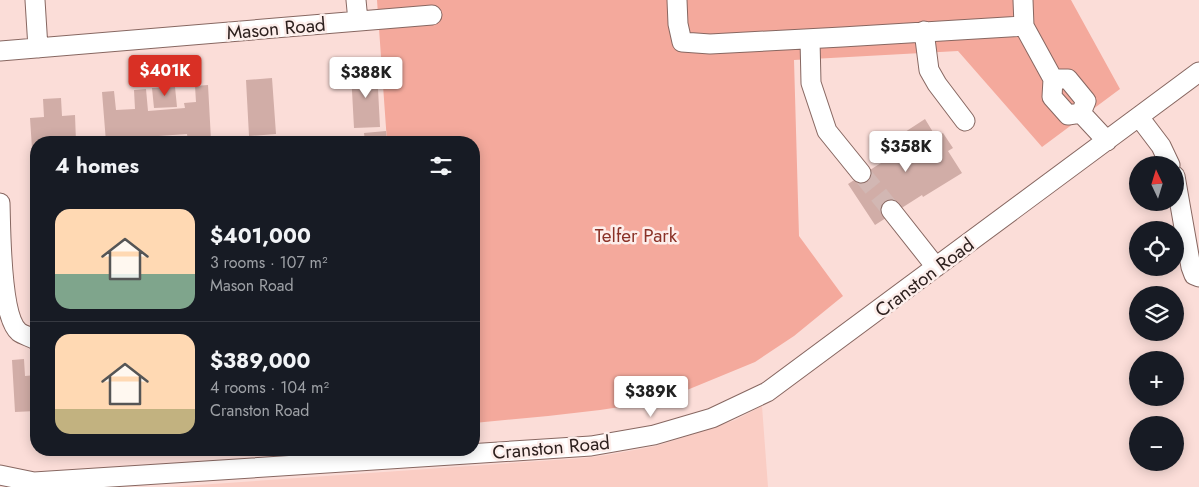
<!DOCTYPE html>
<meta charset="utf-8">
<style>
body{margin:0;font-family:Jost,sans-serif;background:#242831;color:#f1f3f6;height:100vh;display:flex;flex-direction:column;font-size:19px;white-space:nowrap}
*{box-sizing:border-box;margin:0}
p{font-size:16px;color:#9ea1a6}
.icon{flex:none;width:28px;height:28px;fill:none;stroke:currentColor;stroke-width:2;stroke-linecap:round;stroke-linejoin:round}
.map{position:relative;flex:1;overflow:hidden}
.drawer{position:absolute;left:30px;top:136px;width:450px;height:320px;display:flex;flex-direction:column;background:#171b24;border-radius:20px;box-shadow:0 2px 12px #0003}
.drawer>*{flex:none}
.needle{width:32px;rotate:356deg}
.fabs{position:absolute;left:1129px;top:156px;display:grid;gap:10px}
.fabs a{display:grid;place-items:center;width:55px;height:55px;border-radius:50%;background:#171b24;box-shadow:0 2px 12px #0003;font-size:25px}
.price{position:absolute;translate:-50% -42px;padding:0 11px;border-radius:5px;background:#fff;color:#222;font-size:16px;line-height:32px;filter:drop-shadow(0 1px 2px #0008)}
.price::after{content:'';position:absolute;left:50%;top:30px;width:15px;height:11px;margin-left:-8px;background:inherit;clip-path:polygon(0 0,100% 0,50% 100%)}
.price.current{background:#d93025;color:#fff}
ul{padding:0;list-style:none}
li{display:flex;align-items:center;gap:15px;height:125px;padding:0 25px}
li+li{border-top:1px solid #363941}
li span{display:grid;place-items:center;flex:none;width:140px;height:100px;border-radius:15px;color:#555}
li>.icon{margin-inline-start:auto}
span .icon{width:60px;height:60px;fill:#fffc;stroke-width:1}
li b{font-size:21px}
h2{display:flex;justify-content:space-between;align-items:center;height:60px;padding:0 25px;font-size:21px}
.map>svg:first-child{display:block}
.built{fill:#facdc4}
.green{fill:#f4a99c}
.building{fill:#d1ada7}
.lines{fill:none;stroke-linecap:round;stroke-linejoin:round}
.minor-tunnel{stroke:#d2b7b3;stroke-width:19;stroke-dasharray:19 9;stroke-linecap:butt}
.minor-casing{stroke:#876761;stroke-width:21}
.minor{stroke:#fff;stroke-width:19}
.labels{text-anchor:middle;stroke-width:5;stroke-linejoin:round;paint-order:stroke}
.street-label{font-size:19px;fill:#2d201e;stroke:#fdeeeb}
.park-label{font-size:19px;fill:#8a3227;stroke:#fdeeeb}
</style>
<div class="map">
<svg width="1199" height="487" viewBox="0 0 1199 487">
<rect width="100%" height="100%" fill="#fbddd8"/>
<!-- built -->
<path class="built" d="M 762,406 L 768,487 L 169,487 L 584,458 L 607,455 L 656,446 L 691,435 L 735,420 Z"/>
<!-- green -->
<path class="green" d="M 377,0 L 1071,0 L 1120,89 L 1042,147 L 958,51 L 794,60 L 799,236 L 843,296 L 794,336 L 755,362 L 687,390 L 640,404 L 600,410 L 548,416 L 474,423 L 474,142 L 387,142 Z"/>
<!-- building -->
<path class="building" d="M 377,70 L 380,127 L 354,128 L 351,72 Z
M 272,78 L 276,134 L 249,136 L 246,80 Z
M 208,85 L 211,140 L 188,141 L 187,134 L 130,138 L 130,142 L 106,142 L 102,92 L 114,91 L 116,110 L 135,109 L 134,90 L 146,89 L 148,111 L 185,108 L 184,103 L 196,102 L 195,86 Z
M 175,87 L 177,107 L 154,108 L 152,88 Z
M 61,98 L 62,116 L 75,115 L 76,142 L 36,142 L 36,179 L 34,179 L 30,118 L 44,117 L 43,99 Z
M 925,119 L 936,137 L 943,133 L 953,148 L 948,151 L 962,173 L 923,197 L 922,195 L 875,225 L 848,184 L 892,156 L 885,145 Z
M 386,131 L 387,142 L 365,142 L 364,133 Z
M 24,359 L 25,376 L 36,375 L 36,411 L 15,412 L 12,360 Z"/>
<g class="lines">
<!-- minor-tunnel -->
<path class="minor-tunnel" d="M 861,173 L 891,210"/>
<defs>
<path id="minor" d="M 35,0 L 38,48
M 356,0 L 358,21
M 677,0 L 678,24 L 682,42 L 710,44 L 842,37 L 1024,26
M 1023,0 L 1024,26 L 1053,79 L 1052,97 L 1068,115 L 1081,113
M 924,31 L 929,70 L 937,84 L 965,121
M 810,39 L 811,83 L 827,131 L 861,173
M 0,51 L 432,15
M 1053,79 L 1068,79 L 1086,101 L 1081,113
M 1081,113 L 1107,141
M 1139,117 L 1161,146 L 1170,165
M 1175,176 L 1191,267 L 1194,275 L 1199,277
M 0,203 C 1,229 0,316 19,332 C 23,335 31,337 36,340
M 891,210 L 936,267
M 0,475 L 34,482 L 591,446 L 654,435 L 712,418 L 767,392 L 1199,72"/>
</defs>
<!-- minor casing -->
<use href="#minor" class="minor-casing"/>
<!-- minor -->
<use href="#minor" class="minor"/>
</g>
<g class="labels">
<!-- street labels -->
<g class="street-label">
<text transform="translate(276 28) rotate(-5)" y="7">Mason Road</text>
<text transform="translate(924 277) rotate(-37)" y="7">Cranston Road</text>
<text transform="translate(551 447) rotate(-5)" y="7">Cranston Road</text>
</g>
<!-- park labels -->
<g class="park-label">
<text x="636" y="242">Telfer Park</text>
</g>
</g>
</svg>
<div class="fabs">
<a><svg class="needle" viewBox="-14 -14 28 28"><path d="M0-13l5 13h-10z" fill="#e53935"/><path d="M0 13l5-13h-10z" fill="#9ea1a6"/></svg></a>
<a><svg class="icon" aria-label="locate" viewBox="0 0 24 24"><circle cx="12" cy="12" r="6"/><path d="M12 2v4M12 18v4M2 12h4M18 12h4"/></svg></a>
<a><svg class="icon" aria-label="layers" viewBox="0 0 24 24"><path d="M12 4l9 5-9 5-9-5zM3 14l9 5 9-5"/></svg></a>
<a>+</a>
<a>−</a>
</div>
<b class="price current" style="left:165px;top:97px">$401K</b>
<b class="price" style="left:366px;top:99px">$388K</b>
<b class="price" style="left:906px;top:173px">$358K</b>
<b class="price" style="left:651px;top:418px">$389K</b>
<section class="drawer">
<h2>4 homes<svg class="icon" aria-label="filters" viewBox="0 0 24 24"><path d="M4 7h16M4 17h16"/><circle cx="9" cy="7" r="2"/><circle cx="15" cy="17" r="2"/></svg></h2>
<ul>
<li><span style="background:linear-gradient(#ffd9b3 65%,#7fa58c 0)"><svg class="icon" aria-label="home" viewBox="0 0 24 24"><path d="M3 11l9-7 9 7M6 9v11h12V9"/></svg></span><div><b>$401,000</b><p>3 rooms · 107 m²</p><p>Mason Road</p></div></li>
<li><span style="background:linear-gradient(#ffd9b3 75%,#c2b280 0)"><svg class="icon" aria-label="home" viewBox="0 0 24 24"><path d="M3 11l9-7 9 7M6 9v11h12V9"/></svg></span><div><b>$389,000</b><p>4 rooms · 104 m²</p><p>Cranston Road</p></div></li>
</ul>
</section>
</div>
